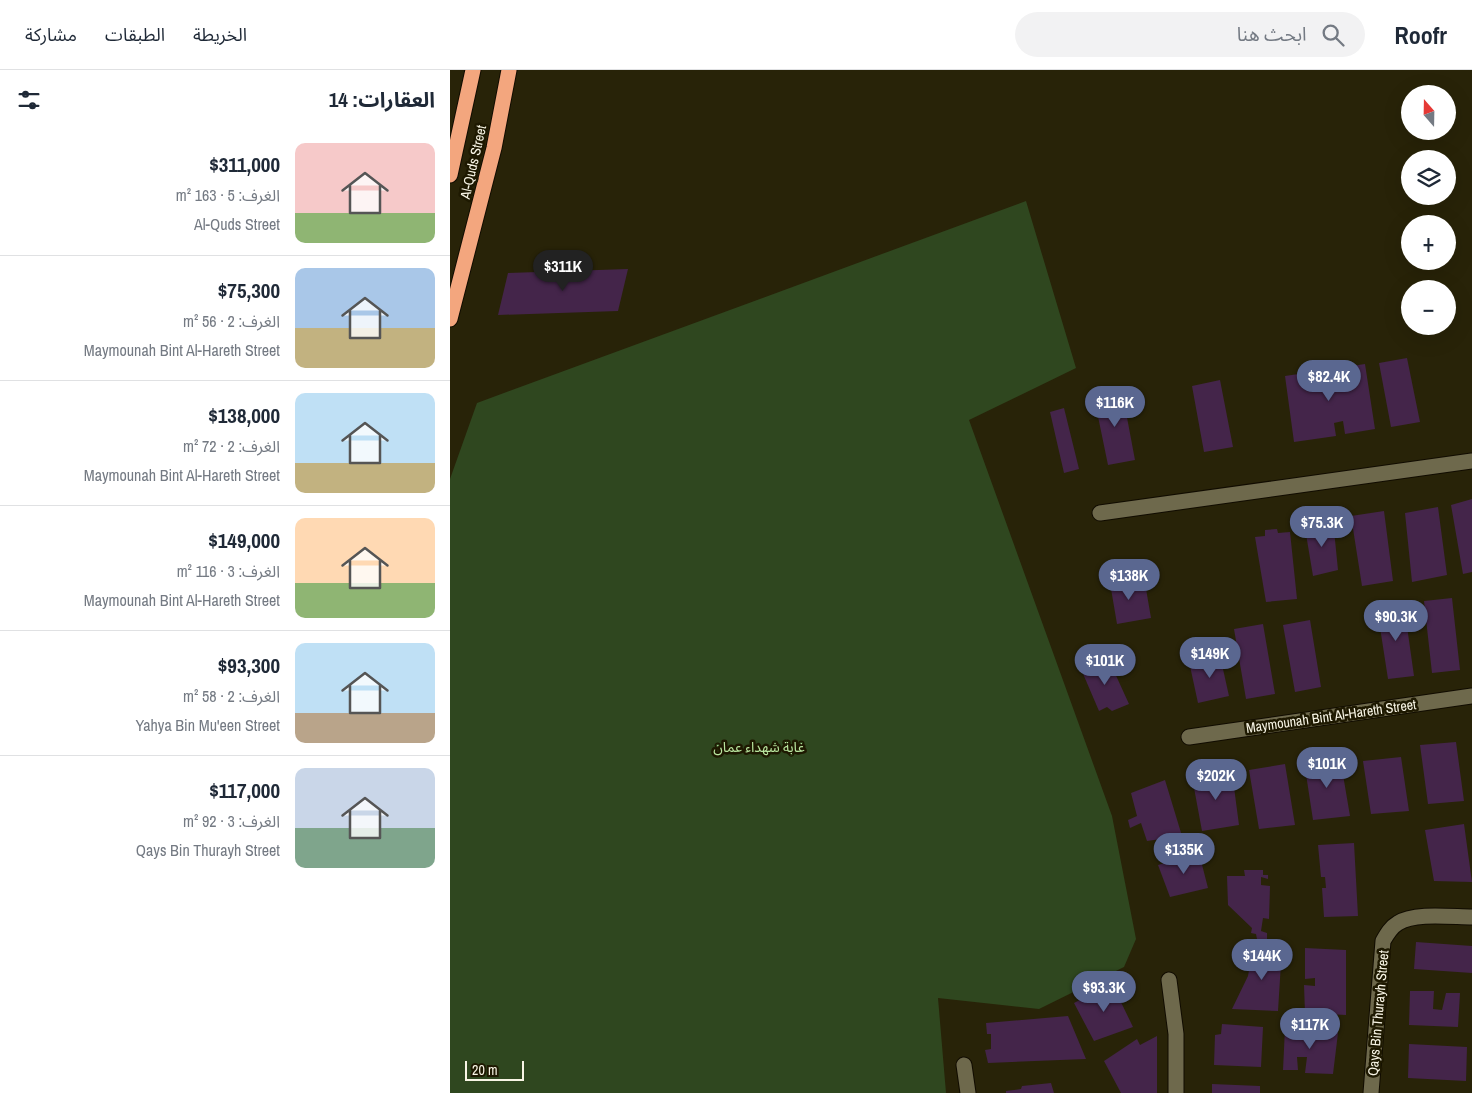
<!DOCTYPE html>
<html lang="ar">
<meta charset="utf-8">
<style>
body{margin:0;font-family:"Archivo Narrow","Noto Sans Arabic",sans-serif;background:#f2f2f3;color:#1f2937;direction:rtl;height:100vh;display:flex;flex-direction:column;font-size:19px;white-space:nowrap}
*{box-sizing:border-box;margin:0}
p{font-size:16px;color:#747a83}
.icon{flex:none;width:28px;height:28px;fill:none;stroke:currentColor;stroke-width:2;stroke-linecap:round;stroke-linejoin:round}
.map{position:relative;flex:1;overflow:hidden;direction:ltr}
.panel{display:flex;flex-direction:column;background:#fff;width:450px}
.panel>*{flex:none}
.needle{width:32px;rotate:340deg}
.fabs{position:absolute;left:951px;top:15px;display:grid;gap:10px}
.fabs a{display:grid;place-items:center;width:55px;height:55px;border-radius:50%;background:#fff;box-shadow:0 5px 20px #0002;font-size:25px}
.scale{position:absolute;left:15px;bottom:12px;width:59px;box-sizing:border-box;padding-left:5px;border:2px solid #f8f5e5;border-top:0;font-size:14px;line-height:18px;white-space:nowrap;color:#f8f5e5;-webkit-text-stroke:4px #1e1901;paint-order:stroke}
.price{position:absolute;translate:-50% -42px;padding:0 11px;border-radius:18px;background:#5a6790;color:#fff;font-size:16px;line-height:32px;filter:drop-shadow(0 1px 2px #0008)}
.price::after{content:'';position:absolute;left:50%;top:30px;width:15px;height:11px;margin-left:-8px;background:inherit;clip-path:polygon(0 0,100% 0,50% 100%)}
.price.active{background:#222;color:#fff}
ul{padding:0;list-style:none}
li{display:flex;align-items:center;gap:15px;height:125px;padding:0 15px}
li+li{border-top:1px solid #e0e1e3}
li span{display:grid;place-items:center;flex:none;width:140px;height:100px;border-radius:10px;color:#555}
li>.icon{margin-inline-start:auto}
span .icon{width:60px;height:60px;fill:#fffc;stroke-width:1}
li b{font-size:21px}
h2{display:flex;justify-content:space-between;align-items:center;height:60px;padding:0 15px;font-size:21px}
header{display:flex;align-items:center;gap:30px;box-sizing:border-box;height:70px;padding:0 25px;background:#fff;border-bottom:1px solid #e0e1e3}
header strong{font-size:24px}
nav{display:flex;gap:28px;margin-inline-start:auto;font-size:18px}
.search{width:350px;height:45px;background:#f2f2f3;display:flex;align-items:center;gap:12px;box-sizing:border-box;padding:0 18px;border-radius:28px;color:#747a83;font-size:19px}
main{display:flex;flex:1;min-height:0}
.map>svg:first-child{display:block}
.green{fill:#2f471f}
.building{fill:#44254a}
.lines{fill:none;stroke-linecap:round;stroke-linejoin:round}
.minor-casing{stroke:#110c00;stroke-width:17}
.highway-casing{stroke:#110c00;stroke-width:17}
.minor{stroke:#6e694c;stroke-width:15}
.highway{stroke:#f3a67e;stroke-width:15}
.labels{text-anchor:middle;stroke-width:5;stroke-linejoin:round;paint-order:stroke}
.street-label{font-size:14px;fill:#f8f5e5;stroke:#1e1901}
.park-label{font-size:14px;fill:#b9e69f;stroke:#1e1901}
</style>
<header>
<strong>Roofr</strong>
<div class="search"><svg class="icon" aria-label="search" viewBox="0 0 24 24"><circle cx="10" cy="10" r="6"/><path d="M15 15l6 6"/></svg>ابحث هنا</div>
<nav><a>الخريطة</a><a>الطبقات</a><a>مشاركة</a></nav>
</header>
<main>
<div class="map">
<svg width="1022" height="1023" viewBox="0 0 1022 1023">
<rect width="100%" height="100%" fill="#282308"/>
<!-- green -->
<path class="green" d="M 576,131 L 626,298 L 519,350 L 662,746 L 686,869 L 674,897 L 589,939 L 488,928 L 496,1023 L 0,1023 L 0,409 L 27,333 Z"/>
<!-- building -->
<path class="building" d="M 178,199 L 168,241 L 48,245 L 58,203 Z
M 957,288 L 970,352 L 941,357 L 929,293 Z
M 915,294 L 925,359 L 895,364 L 893,351 L 884,353 L 886,366 L 844,372 L 835,306 Z
M 770,310 L 783,377 L 754,382 L 742,316 Z
M 672,321 L 685,390 L 658,395 L 644,327 Z
M 614,338 L 629,399 L 614,403 L 600,342 Z
M 1022,429 L 1022,502 L 1013,504 L 1001,435 Z
M 988,437 L 997,505 L 962,512 L 955,443 Z
M 934,441 L 943,511 L 912,516 L 901,446 Z
M 883,450 L 888,500 L 863,506 L 855,458 Z
M 827,459 L 828,463 L 840,462 L 847,529 L 816,532 L 805,467 L 815,466 L 815,460 Z
M 672,505 L 674,517 L 695,513 L 701,548 L 667,554 L 659,507 Z
M 1002,528 L 1010,600 L 982,603 L 974,531 Z
M 954,535 L 964,606 L 938,609 L 927,538 Z
M 860,550 L 871,617 L 845,622 L 833,555 Z
M 813,554 L 825,624 L 796,629 L 784,559 Z
M 769,581 L 779,626 L 748,633 L 740,596 L 755,593 L 753,585 Z
M 658,588 L 679,634 L 662,641 L 657,637 L 649,641 L 631,599 Z
M 1006,672 L 1014,731 L 978,734 L 970,675 Z
M 890,687 L 900,746 L 863,750 L 854,691 Z
M 951,687 L 959,741 L 921,744 L 913,691 Z
M 835,694 L 845,755 L 809,759 L 799,700 Z
M 782,702 L 789,755 L 752,761 L 742,707 Z
M 715,710 L 732,766 L 697,771 L 691,753 L 680,758 L 678,750 L 687,746 L 681,723 Z
M 1014,754 L 1022,812 L 984,811 L 975,760 Z
M 904,773 L 908,846 L 874,847 L 872,818 L 876,818 L 875,807 L 871,807 L 868,775 Z
M 749,783 L 758,818 L 720,827 L 708,795 Z
M 794,800 L 813,800 L 813,805 L 818,805 L 818,809 L 811,807 L 811,815 L 820,816 L 819,849 L 813,848 L 811,861 L 817,863 L 817,869 L 807,869 L 806,864 L 801,863 L 802,858 L 778,835 L 777,806 L 795,806 Z
M 966,872 L 1022,876 L 1022,903 L 964,899 Z
M 803,877 L 832,877 L 828,941 L 782,939 L 798,906 Z
M 855,878 L 896,880 L 896,945 L 855,943 L 854,915 L 865,916 L 865,908 L 855,909 Z
M 666,908 L 672,920 L 667,924 L 683,957 L 644,971 L 624,933 L 641,924 L 643,930 L 657,923 L 653,916 Z
M 960,921 L 984,921 L 983,939 L 992,940 L 996,923 L 1010,923 L 1008,957 L 959,955 Z
M 618,946 L 636,989 L 538,993 L 535,980 L 541,979 L 541,964 L 537,964 L 536,953 Z
M 772,954 L 813,957 L 811,997 L 764,995 L 765,965 L 771,964 Z
M 835,958 L 888,963 L 883,1004 L 855,1003 L 857,987 L 847,987 L 848,1000 L 833,1000 Z
M 707,966 L 707,1023 L 671,1023 L 654,991 L 687,969 L 690,975 Z
M 959,974 L 1017,977 L 1016,1011 L 958,1008 Z
M 601,1013 L 604,1023 L 556,1023 L 556,1021 L 571,1019 L 572,1016 Z
M 762,1014 L 810,1016 L 810,1023 L 762,1023 Z"/>
<g class="lines">
<defs>
<path id="minor" d="M 650,443 L 1022,391
M 739,667 L 1022,626
M 719,910 L 726,964 L 726,1023
M 514,995 L 518,1023
M 921,1023 L 933,871 C 937,864 941,857 948,853 C 964,842 1003,847 1022,847"/>
<path id="highway" d="M 0,105 L 23,0
M 0,249 L 44,78 L 59,0"/>
</defs>
<!-- minor casing -->
<use href="#minor" class="minor-casing"/>
<!-- highway casing -->
<use href="#highway" class="highway-casing"/>
<!-- minor -->
<use href="#minor" class="minor"/>
<!-- highway -->
<use href="#highway" class="highway"/>
</g>
<g class="labels">
<!-- street labels -->
<g class="street-label">
<text transform="translate(23 92) rotate(-77)" y="5">Al-Quds Street</text>
<text transform="translate(881 646) rotate(-8)" y="5">Maymounah Bint Al-Hareth Street</text>
<text transform="translate(928 943) rotate(-85)" y="5">Qays Bin Thurayh Street</text>
</g>
<!-- park labels -->
<g class="park-label">
<text x="309" y="682">غابة شهداء عمان</text>
</g>
</g>
</svg>
<div class="fabs">
<a><svg class="needle" viewBox="-14 -14 28 28"><path d="M0-13l5 13h-10z" fill="#e53935"/><path d="M0 13l5-13h-10z" fill="#747a83"/></svg></a>
<a><svg class="icon" aria-label="layers" viewBox="0 0 24 24"><path d="M12 4l9 5-9 5-9-5zM3 14l9 5 9-5"/></svg></a>
<a>+</a>
<a>−</a>
</div>
<div class="scale">20 m</div>
<b class="price active" style="left:113px;top:222px">$311K</b>
<b class="price" style="left:879px;top:332px">$82.4K</b>
<b class="price" style="left:665px;top:358px">$116K</b>
<b class="price" style="left:872px;top:478px">$75.3K</b>
<b class="price" style="left:679px;top:531px">$138K</b>
<b class="price" style="left:946px;top:572px">$90.3K</b>
<b class="price" style="left:760px;top:609px">$149K</b>
<b class="price" style="left:655px;top:616px">$101K</b>
<b class="price" style="left:877px;top:719px">$101K</b>
<b class="price" style="left:766px;top:731px">$202K</b>
<b class="price" style="left:734px;top:805px">$135K</b>
<b class="price" style="left:812px;top:911px">$144K</b>
<b class="price" style="left:654px;top:943px">$93.3K</b>
<b class="price" style="left:860px;top:980px">$117K</b>
</div>
<section class="panel">
<h2>العقارات: 14<svg class="icon" aria-label="filters" viewBox="0 0 24 24"><path d="M4 7h16M4 17h16"/><circle cx="9" cy="7" r="2"/><circle cx="15" cy="17" r="2"/></svg></h2>
<ul>
<li><span style="background:linear-gradient(#f6c9c9 70%,#8fb573 0)"><svg class="icon" aria-label="home" viewBox="0 0 24 24"><path d="M3 11l9-7 9 7M6 9v11h12V9"/></svg></span><div><b>$311,000</b><p>الغرف: 5 · 163 m²</p><p>Al-Quds Street</p></div></li>
<li><span style="background:linear-gradient(#a9c7e8 60%,#c2b280 0)"><svg class="icon" aria-label="home" viewBox="0 0 24 24"><path d="M3 11l9-7 9 7M6 9v11h12V9"/></svg></span><div><b>$75,300</b><p>الغرف: 2 · 56 m²</p><p>Maymounah Bint Al-Hareth Street</p></div></li>
<li><span style="background:linear-gradient(#bfe0f5 70%,#c2b280 0)"><svg class="icon" aria-label="home" viewBox="0 0 24 24"><path d="M3 11l9-7 9 7M6 9v11h12V9"/></svg></span><div><b>$138,000</b><p>الغرف: 2 · 72 m²</p><p>Maymounah Bint Al-Hareth Street</p></div></li>
<li><span style="background:linear-gradient(#ffd9b3 65%,#8fb573 0)"><svg class="icon" aria-label="home" viewBox="0 0 24 24"><path d="M3 11l9-7 9 7M6 9v11h12V9"/></svg></span><div><b>$149,000</b><p>الغرف: 3 · 116 m²</p><p>Maymounah Bint Al-Hareth Street</p></div></li>
<li><span style="background:linear-gradient(#bfe0f5 70%,#b9a48a 0)"><svg class="icon" aria-label="home" viewBox="0 0 24 24"><path d="M3 11l9-7 9 7M6 9v11h12V9"/></svg></span><div><b>$93,300</b><p>الغرف: 2 · 58 m²</p><p>Yahya Bin Mu'een Street</p></div></li>
<li><span style="background:linear-gradient(#c9d6e8 60%,#7fa58c 0)"><svg class="icon" aria-label="home" viewBox="0 0 24 24"><path d="M3 11l9-7 9 7M6 9v11h12V9"/></svg></span><div><b>$117,000</b><p>الغرف: 3 · 92 m²</p><p>Qays Bin Thurayh Street</p></div></li>
</ul>
</section>
</main>
